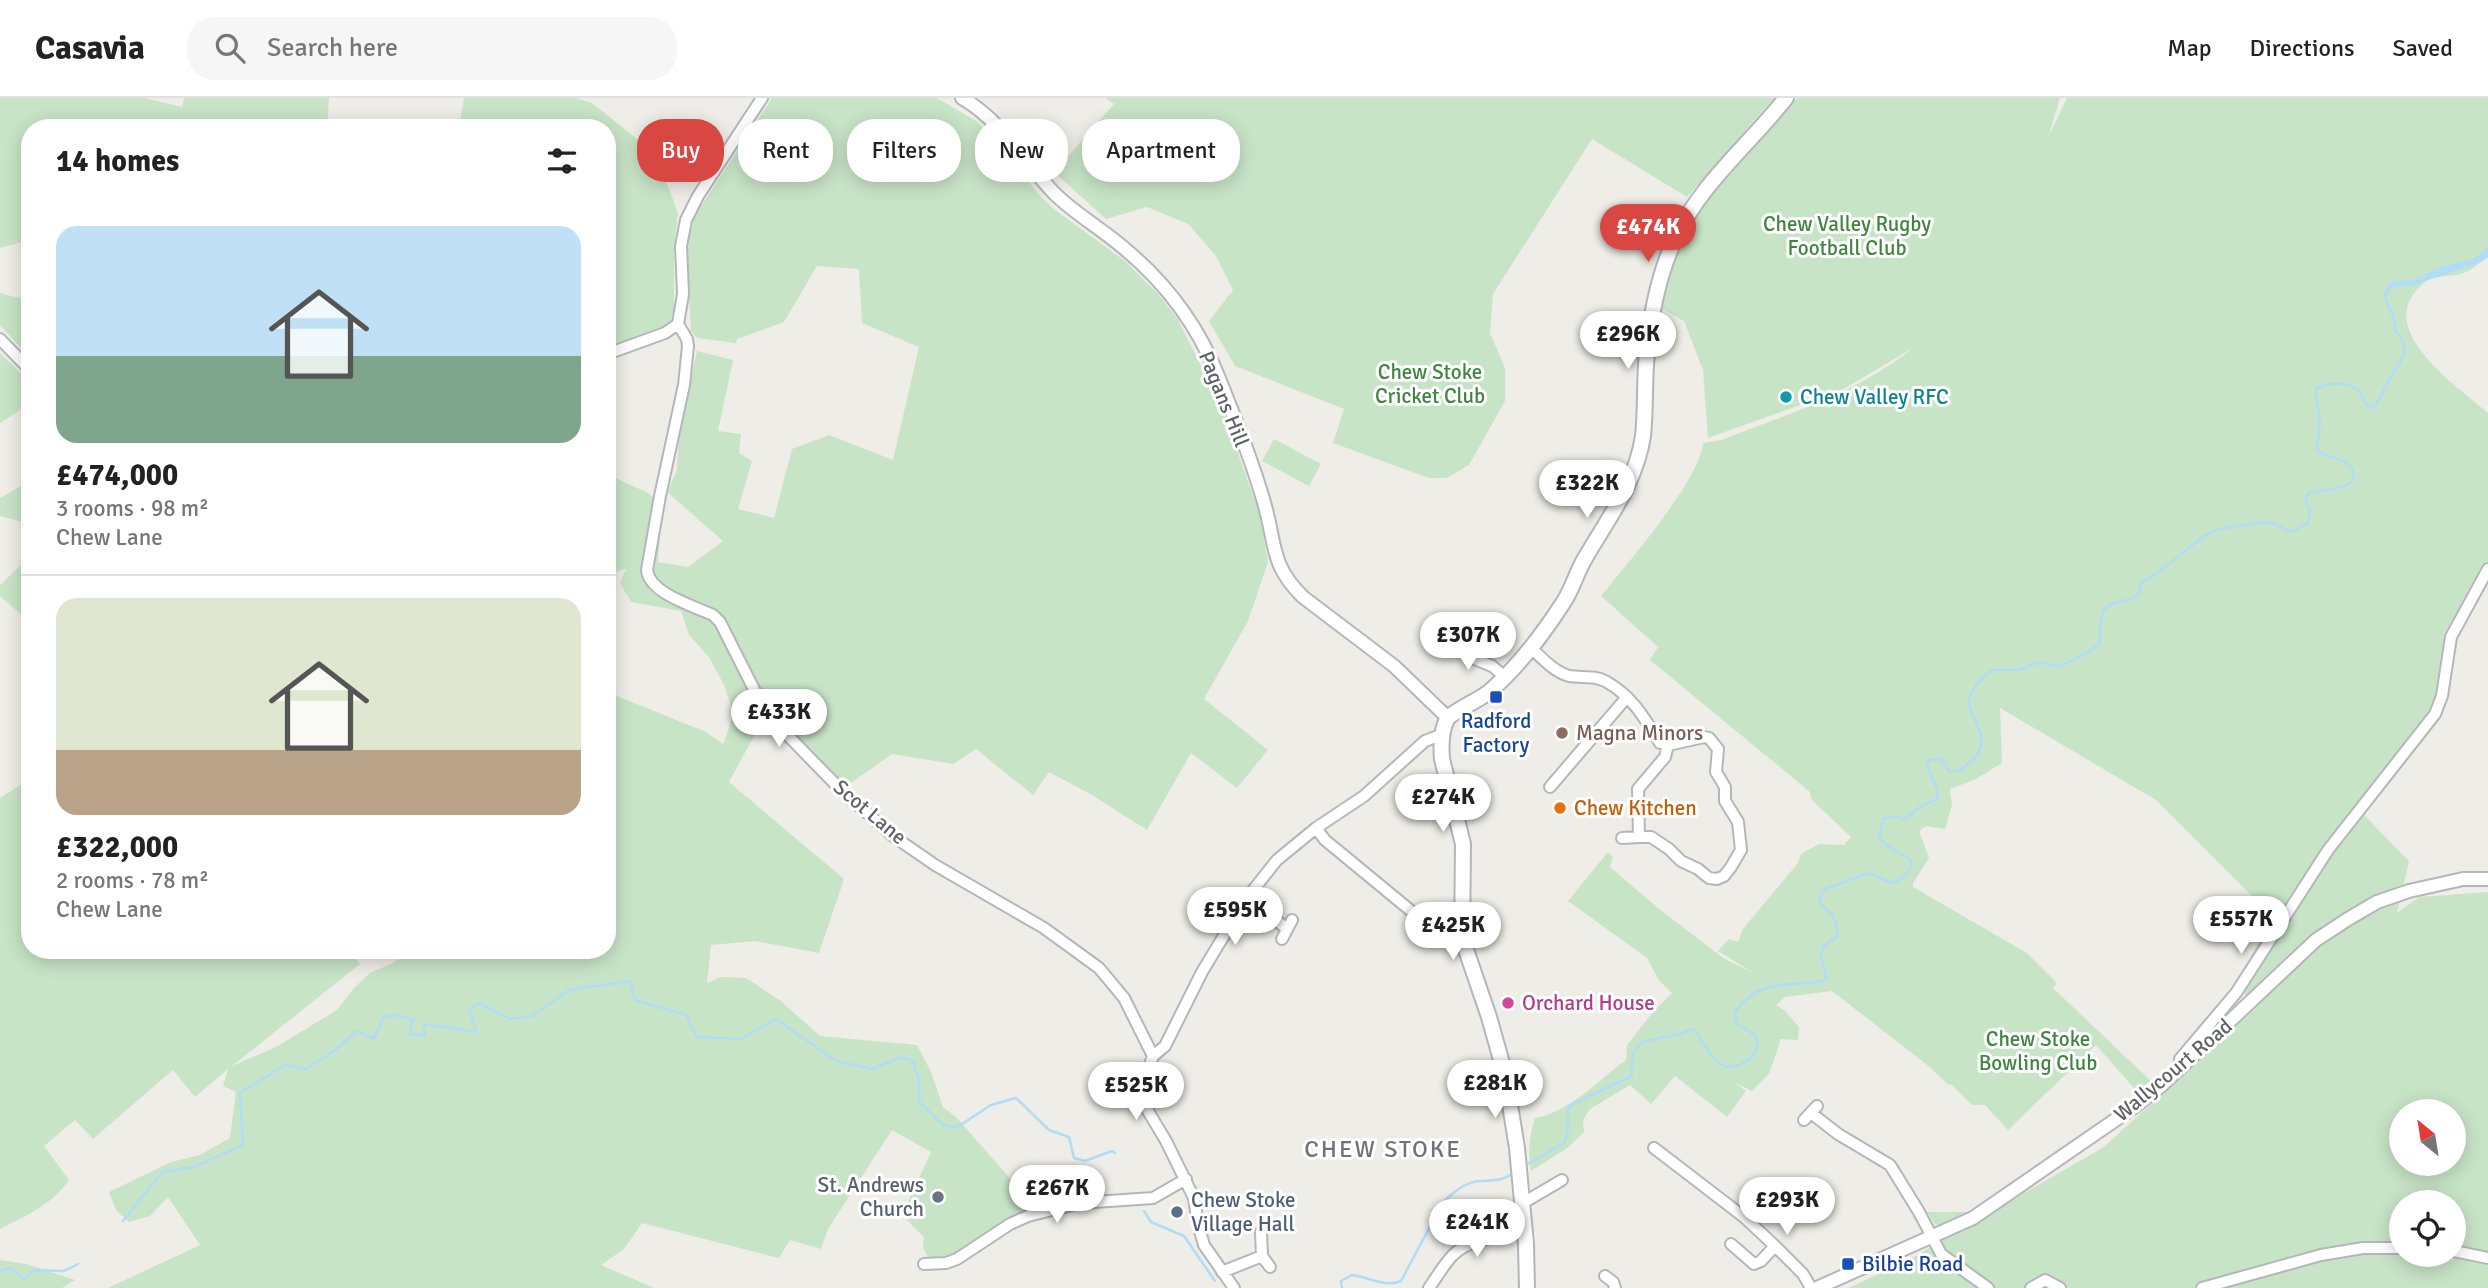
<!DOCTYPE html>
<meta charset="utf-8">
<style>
body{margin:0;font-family:Signika,sans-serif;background:#f6f6f6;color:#222;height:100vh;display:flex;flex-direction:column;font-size:26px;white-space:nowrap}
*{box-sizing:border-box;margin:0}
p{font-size:23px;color:#767676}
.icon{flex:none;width:38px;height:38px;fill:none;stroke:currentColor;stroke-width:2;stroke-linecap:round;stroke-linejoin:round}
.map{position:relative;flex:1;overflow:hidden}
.drawer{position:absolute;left:21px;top:21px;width:595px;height:840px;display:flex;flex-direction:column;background:#fff;border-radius:28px;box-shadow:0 4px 18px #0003}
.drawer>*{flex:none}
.guide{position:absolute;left:637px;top:21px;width:665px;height:63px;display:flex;gap:14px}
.needle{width:46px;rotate:330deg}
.buttons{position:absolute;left:2389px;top:1001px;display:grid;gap:14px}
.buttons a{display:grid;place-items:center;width:77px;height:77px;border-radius:50%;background:#fff;box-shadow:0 4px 18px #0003;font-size:35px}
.price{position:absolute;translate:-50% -60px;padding:0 16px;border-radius:24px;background:#fff;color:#222;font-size:23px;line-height:46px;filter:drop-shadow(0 2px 4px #0008)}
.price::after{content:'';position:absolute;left:50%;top:42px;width:21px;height:16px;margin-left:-10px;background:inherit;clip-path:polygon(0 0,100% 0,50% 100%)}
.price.selected{background:#d94743;color:#fff}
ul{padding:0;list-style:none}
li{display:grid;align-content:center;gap:14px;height:371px;padding:0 35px}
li+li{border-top:2px solid #e0e0e0}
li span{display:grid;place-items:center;height:217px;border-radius:21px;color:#555}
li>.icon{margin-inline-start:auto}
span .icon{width:126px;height:126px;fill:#fffc;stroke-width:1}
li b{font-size:30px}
h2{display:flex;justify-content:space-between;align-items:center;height:84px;padding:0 35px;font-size:30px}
.pill{padding:0 24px;border-radius:28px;background:#fff;box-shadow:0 4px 18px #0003;font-size:24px;line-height:63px}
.pill.selected{background:#d94743;color:#fff}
header{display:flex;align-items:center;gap:42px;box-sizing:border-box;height:98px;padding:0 35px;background:#fff;border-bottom:2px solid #e0e0e0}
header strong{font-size:33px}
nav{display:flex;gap:38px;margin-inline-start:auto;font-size:24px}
.search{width:490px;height:63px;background:#f6f6f6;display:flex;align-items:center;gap:18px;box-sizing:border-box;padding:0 24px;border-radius:28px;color:#767676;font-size:26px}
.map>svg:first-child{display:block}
.green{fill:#c8e4c7;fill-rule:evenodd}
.water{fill:#b0dcf7}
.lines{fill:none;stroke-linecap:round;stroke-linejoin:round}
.stream{stroke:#b0dcf7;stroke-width:2.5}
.minor-casing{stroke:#b4b7ba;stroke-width:14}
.tertiary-casing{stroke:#b4b7ba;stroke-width:16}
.secondary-casing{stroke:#b3b6ba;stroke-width:18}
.minor{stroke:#fff;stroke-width:10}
.tertiary{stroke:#fff;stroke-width:12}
.secondary{stroke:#fff;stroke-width:14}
.culture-dot{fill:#0f9aa8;stroke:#fff;stroke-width:2.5}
.transit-dot{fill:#1a4fb4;stroke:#fff;stroke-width:2.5}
.education-dot{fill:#8d6e63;stroke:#fff;stroke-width:2.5}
.food-dot{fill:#e8710a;stroke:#fff;stroke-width:2.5}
.hotel-dot{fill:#d1479c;stroke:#fff;stroke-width:2.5}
.worship-dot{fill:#6b7280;stroke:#fff;stroke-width:2.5}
.service-dot{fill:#5c6f8a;stroke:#fff;stroke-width:2.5}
.labels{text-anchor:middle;stroke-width:6;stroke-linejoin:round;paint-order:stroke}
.park-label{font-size:21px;fill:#40853f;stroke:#fff}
.culture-label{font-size:21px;fill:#0d838f;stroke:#fff;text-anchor:start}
.street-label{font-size:21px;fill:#5f6266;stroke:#fff}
.transit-label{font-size:21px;fill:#164399;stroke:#fff}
.education-label{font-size:21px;fill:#785e54;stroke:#fff;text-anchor:start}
.food-label{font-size:21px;fill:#c56008;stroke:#fff;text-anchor:start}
.hotel-label{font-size:21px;fill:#b23c85;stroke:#fff;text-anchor:start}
.worship-label{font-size:21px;fill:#5b616d;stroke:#fff;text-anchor:end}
.service-label{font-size:21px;fill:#4e5e75;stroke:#fff;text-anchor:start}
.quarter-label{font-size:24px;letter-spacing:2px;fill:#707478;stroke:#fff}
</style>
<header>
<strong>Casavia</strong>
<div class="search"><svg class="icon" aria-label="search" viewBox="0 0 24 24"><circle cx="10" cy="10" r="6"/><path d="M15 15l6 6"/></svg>Search here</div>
<nav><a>Map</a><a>Directions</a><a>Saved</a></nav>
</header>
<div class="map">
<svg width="2488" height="1190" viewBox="0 0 2488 1190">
<rect width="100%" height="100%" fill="#efede7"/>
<!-- green -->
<path class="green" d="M 0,0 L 145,0 L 182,9 L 184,0 L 329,0 L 327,30 L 30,30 L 30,142 L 0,150 Z
M 464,0 L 576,0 L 592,5 L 647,49 L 664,78 L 678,115 L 674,150 L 674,213 L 669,226 L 607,249 L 607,30 L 459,30 Z
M 772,0 L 937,0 L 976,23 L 993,40 L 1041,99 L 1055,112 L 1125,163 L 1158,196 L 1177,220 L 1220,305 L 1259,414 L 1268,464 L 1248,523 L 1204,601 L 1268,652 L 1237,690 L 1191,655 L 1147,732 L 1092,697 L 1049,674 L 1033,697 L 976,651 L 953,666 L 892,656 L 841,692 L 766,616 L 729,684 L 844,781 L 819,855 L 755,843 L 711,847 L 707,885 L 721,879 L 746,880 L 782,904 L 820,938 L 917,947 L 931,974 L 943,1009 L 957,1020 L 1037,1111 L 949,1160 L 929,1161 L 923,1150 L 924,1139 L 902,1117 L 931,1054 L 892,1032 L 828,1131 L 821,1151 L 790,1142 L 779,1160 L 642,1125 L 624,1151 L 601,1167 L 654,1190 L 108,1190 L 200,1147 L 168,1099 L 150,1118 L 129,1124 L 116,1112 L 109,1094 L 171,1064 L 200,1057 L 230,1040 L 236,994 L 223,988 L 228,971 L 195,999 L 173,972 L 93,1041 L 75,1022 L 44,1048 L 69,1082 C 54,1105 24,1119 0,1131 L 0,700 L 30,681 L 30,852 L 348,852 L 360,866 L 232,968 L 276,949 L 337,912 L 353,891 L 370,875 L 393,865 L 412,852 L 607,852 L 607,594 L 706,634 L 723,646 L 734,616 L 724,587 L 709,559 L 689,537 L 681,513 L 631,504 L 620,485 L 626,471 L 607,476 L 607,376 L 646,394 L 662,405 L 658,464 L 688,469 L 723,443 L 667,394 L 677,372 L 679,336 L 697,253 L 733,262 L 718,333 L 741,336 L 739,355 L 752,363 L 738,411 L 774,420 L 792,351 L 829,337 L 893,362 L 919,249 L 862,225 L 859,171 L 817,168 L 784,224 L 737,241 L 736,245 L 697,240 L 691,233 C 690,195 681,151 696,116 Z
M 1106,0 L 1774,0 L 1687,99 L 1592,41 L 1493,196 L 1490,235 L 1505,270 L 1505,303 L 1469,367 L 1447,380 L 1429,380 L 1333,345 L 1344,311 L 1235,268 L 1209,223 L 1233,192 L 1216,158 L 1188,126 L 1147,109 L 1106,121 L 1054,74 L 1114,6 Z
M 1797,0 L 2060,0 L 2048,40 L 2067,0 L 2488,0 L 2488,159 C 2481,163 2473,171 2466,174 C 2453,180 2434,176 2424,185 C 2369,229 2457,288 2488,315 L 2488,481 L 2455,540 L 2445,609 L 2438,624 L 2364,717 L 2409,763 L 2397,815 L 2419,799 L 2488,794 L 2488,1190 L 1849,1190 L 1910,1161 L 2104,1049 L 2256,910 L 2237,885 L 2272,818 L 2156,702 L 2000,610 L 2002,665 L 1976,681 L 1950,691 L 1952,707 L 1945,731 L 1926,728 L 1919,733 L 1929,760 L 1913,785 L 1913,789 L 2027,855 L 2057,885 L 2053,890 L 2153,985 L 2140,997 L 2096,947 L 2008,1032 L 1985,1007 L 1972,1007 L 1951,986 L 1949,987 L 1926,966 L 1832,893 L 1785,899 L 1776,907 L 1785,913 L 1799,929 L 1798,942 L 1781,941 L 1769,976 L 1752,993 L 1734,984 L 1746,993 L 1727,1019 L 1675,978 L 1651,1006 L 1630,987 L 1590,1011 L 1583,1022 L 1584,1034 L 1566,1051 L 1531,1073 C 1528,1055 1529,1037 1535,1020 C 1570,1014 1597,983 1626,962 L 1627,947 L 1653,914 L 1672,895 L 1658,881 L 1647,860 L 1568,803 L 1608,754 L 1613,759 L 1610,769 L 1658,810 L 1723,860 L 1754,875 L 1718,853 L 1729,841 L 1738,844 L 1743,831 L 1798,765 L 1801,756 L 1819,746 L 1844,747 L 1851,739 L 1811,701 L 1810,694 L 1650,562 L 1658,549 L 1601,498 C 1626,467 1700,382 1703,345 L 1721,342 C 1788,316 1857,295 1913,250 L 1840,293 L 1708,340 L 1703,272 L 1684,223 L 1661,210 L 1664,172 L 1685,133 L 1709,99 ZM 2401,1013 L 2454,1013 L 2454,1066 L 2401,1066 ZM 2401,1104 L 2454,1104 L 2454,1157 L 2401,1157 Z
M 0,195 L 30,203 L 30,260 L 0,227 Z
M 0,255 L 30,284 L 30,306 L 0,325 Z
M 1274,341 L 1321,366 L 1309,388 L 1262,363 Z
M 30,383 L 30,426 L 0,418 L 0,400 Z
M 30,458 L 30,524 L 0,498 L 0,487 Z
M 1927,1114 L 1967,1114 L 1943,1128 L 1935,1126 Z
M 0,1162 L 26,1166 L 75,1182 L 62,1190 L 0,1190 Z"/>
<!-- water -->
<path class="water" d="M 2488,149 L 2488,159 L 2481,164 L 2413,187 L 2390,190 L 2388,198 L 2383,198 L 2390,184 L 2414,182 L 2440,169 L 2473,161 Z"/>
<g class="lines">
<!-- stream -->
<path class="stream" d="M 1523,1069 L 1565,1044 L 1568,1031 L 1568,1011 L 1573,1006 L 1631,978 L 1633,955 L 1642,944 L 1680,936 L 1693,931 C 1707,946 1715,980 1743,965 C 1753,960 1757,954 1758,943 L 1753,936 L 1736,925 L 1735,915 C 1757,880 1787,889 1823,883 L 1827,879 C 1820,861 1816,848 1837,839 L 1838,834 L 1833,818 L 1821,807 L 1820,800 L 1825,791 L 1869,775 L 1892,785 C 1902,781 1911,776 1911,763 C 1900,753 1888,752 1879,739 L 1884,721 L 1895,718 L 1905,721 L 1921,708 L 1937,701 L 1938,694 L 1927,667 L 1928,662 L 1940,661 L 1944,664 L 1949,673 C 1958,675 1961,672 1968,666 C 2005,636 1953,618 1975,589 C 1990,568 1993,572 2016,572 C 2024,572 2029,567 2037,565 C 2045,563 2050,568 2058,568 C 2065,568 2095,550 2100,545 C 2101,509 2098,508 2135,500 L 2140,493 L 2141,485 L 2156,476 L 2204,438 L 2219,431 L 2263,424 L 2275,426 L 2291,434 L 2308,425 L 2310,413 L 2305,402 L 2309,395 C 2319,391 2366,393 2351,369 C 2348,365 2346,364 2342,362 C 2333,359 2324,359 2317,352 L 2320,323 L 2315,295 L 2317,290 C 2328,285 2346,283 2356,291 C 2362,295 2363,304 2369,309 L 2374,309 C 2380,301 2383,293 2388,284 C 2399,263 2416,253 2394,231 C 2397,217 2385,208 2385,195
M 1144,1113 L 1151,1124 L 1184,1138 L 1215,1183
M 123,1123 L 162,1074 L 194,1069 L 243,1047 L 240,995 L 285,967 L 306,971 L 334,953 L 357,933 L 374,941 L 384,919 L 399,917 L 413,922 L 410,936 L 425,938 L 424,926 L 477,934 L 469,912 L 479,905 L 510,921 L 532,918 L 569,892 L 630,883 L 635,902 L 686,917 L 697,939 L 741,941 L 776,921 L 836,963 L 872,971 L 901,959 L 913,963 L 919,982 L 919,1004 L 943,1027 L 956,1030 L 991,1007 L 1016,1000 L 1049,1032 L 1069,1039 L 1074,1060 L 1085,1063 L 1112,1053 L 1115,1055
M 0,1173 L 11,1170 L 24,1181 L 35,1172 L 64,1173 L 78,1166
M 1342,1190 L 1341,1183 L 1352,1177 C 1370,1179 1384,1190 1401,1183 L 1442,1106 C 1452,1095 1465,1083 1481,1083 C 1497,1082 1500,1083 1514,1075"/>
<defs>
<path id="minor" d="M 678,226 L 687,241 L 688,248 L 684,287 L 660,398 L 647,472 C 649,495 693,508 713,517 L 720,524 L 766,615 L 841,692 L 893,738 L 935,767 L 1044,830 L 1099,870 L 1124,900 L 1153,958
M 678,226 L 683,196 L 681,148 L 686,122 L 698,98 L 762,0
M 0,241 L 30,272
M 607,256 L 665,235 L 678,226
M 1457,541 L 1477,562 L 1492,568 L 1505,579
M 1530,549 C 1541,559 1554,574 1569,578 C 1583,580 1595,577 1607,584 C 1633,599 1645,621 1660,645 L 1668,647 L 1704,639 L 1709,640 L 1718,651 L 1716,674 L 1725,689 L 1725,703 L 1738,724 L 1741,752 L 1731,769 L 1724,778 L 1717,781 L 1709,780 L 1698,771 L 1681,763 L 1669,751 L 1651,739 L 1639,739
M 1469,553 L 1480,541
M 1550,689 L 1627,599
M 1316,730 L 1325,742 L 1433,831 L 1448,839 L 1462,840
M 1622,740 L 1639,739 L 1638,691 L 1665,659 L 1668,647
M 1248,800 L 1287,831
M 1282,841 L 1292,822
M 2179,971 L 2180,961 L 2236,895 L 2328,752 L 2435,616 L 2442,598 L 2451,539 L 2488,471
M 1811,1015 L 1838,1036 L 1890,1067 L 1919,1114 L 1941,1156 L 1988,1190
M 1804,1022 L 1817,1008
M 1654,1050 L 1744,1119 L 1775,1148
M 1523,1105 L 1562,1082
M 1261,1134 L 1262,1158 L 1270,1169
M 1731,1146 L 1754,1166 L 1761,1163 L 1775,1148 L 1803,1176 L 1811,1190
M 2454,1153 L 2488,1160
M 924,1166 L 946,1165 L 957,1161 L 1010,1126 L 1028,1118 L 1080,1105 L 1153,1100 L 1186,1081
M 1222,1174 L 1262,1158
M 1605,1178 L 1613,1184 L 1615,1190
M 1234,1190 L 1204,1147 L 1198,1126 L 1194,1100 L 1166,1043 L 1148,1013 L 1146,992 L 1148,972 L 1153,958 L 1165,948 L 1202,874 L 1246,801 L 1277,762 L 1316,730 L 1364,698 L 1425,643 L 1443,636
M 1429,1190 C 1436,1180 1443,1168 1452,1158 C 1469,1140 1502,1137 1525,1134
M 2031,1190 L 2045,1182 L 2060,1190
M 2202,1190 L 2321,1157 L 2363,1150 L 2401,1150"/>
<path id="tertiary" d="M 962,0 C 1001,22 1024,64 1054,95 C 1075,116 1102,131 1125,151 C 1167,186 1198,228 1218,278 C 1235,321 1253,365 1265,408 C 1276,448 1271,468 1303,499 L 1394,568 L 1448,620
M 1817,1190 L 1973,1120 L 2134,1009 L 2162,987 L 2316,842 L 2348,821 L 2377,804 L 2409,793 L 2463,781 L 2488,781"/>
<path id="secondary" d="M 1527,1190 L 1526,1146 L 1517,1050 L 1505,976 L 1489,919 L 1462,840 L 1463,746 L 1442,661 C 1441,650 1441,630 1448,620 C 1454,613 1479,602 1489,594 C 1517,570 1543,536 1563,505 C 1572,492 1576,476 1584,462 C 1607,422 1636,385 1643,338 C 1646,310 1644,282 1647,254 C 1651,216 1659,175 1675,141 C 1700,86 1749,47 1786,0"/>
</defs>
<!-- minor casing -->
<use href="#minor" class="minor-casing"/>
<!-- tertiary casing -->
<use href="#tertiary" class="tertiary-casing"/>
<!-- secondary casing -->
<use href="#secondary" class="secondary-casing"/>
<!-- minor -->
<use href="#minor" class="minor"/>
<!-- tertiary -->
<use href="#tertiary" class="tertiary"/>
<!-- secondary -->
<use href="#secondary" class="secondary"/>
</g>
<!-- markers -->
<circle class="culture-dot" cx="1786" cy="299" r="7"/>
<g class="transit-dot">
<rect x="1489" y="592" width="14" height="14" rx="3.5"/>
<rect x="1841" y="1159" width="14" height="14" rx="3.5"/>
</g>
<circle class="education-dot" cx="1562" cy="635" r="7"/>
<circle class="food-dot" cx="1560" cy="710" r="7"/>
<circle class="hotel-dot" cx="1508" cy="905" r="7"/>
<circle class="worship-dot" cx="938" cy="1099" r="7"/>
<circle class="service-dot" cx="1177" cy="1114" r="7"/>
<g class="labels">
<!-- park labels -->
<g class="park-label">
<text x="1847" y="133">Chew Valley Rugby<tspan x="1847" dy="24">Football Club</tspan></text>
<text x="1430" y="281">Chew Stoke<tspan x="1430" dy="24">Cricket Club</tspan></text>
<text x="2038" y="948">Chew Stoke<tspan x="2038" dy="24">Bowling Club</tspan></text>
</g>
<!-- culture labels -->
<g class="culture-label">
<text x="1800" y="306">Chew Valley RFC</text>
</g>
<!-- street labels -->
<g class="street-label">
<text transform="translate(1224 301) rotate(68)" y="7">Pagans Hill</text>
<text transform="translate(870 714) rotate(40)" y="7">Scot Lane</text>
<text transform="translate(2173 972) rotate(-40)" y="7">Wallycourt Road</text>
</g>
<!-- transit labels -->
<g class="transit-label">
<text x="1496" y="630">Radford<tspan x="1496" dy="24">Factory</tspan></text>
<text x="1862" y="1173" text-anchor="start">Bilbie Road</text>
</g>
<!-- education labels -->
<g class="education-label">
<text x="1576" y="642">Magna Minors</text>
</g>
<!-- food labels -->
<g class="food-label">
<text x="1574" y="717">Chew Kitchen</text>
</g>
<!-- hotel labels -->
<g class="hotel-label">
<text x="1522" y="912">Orchard House</text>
</g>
<!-- worship labels -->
<g class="worship-label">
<text x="924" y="1094">St. Andrews<tspan x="924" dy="24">Church</tspan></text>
</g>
<!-- service labels -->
<g class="service-label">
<text x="1191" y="1109">Chew Stoke<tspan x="1191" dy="24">Village Hall</tspan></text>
</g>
<!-- quarter labels -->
<g class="quarter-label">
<text x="1383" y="1059">CHEW STOKE</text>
</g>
</g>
</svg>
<div class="buttons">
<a><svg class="needle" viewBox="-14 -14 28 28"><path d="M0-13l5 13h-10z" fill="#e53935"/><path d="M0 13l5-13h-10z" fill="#767676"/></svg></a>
<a><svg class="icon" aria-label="locate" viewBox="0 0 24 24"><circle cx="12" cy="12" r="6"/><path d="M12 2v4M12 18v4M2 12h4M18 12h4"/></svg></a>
</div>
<b class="price selected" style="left:1648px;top:166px">£474K</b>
<b class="price" style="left:1628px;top:273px">£296K</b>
<b class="price" style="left:1587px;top:422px">£322K</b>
<b class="price" style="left:1468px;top:574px">£307K</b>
<b class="price" style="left:779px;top:651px">£433K</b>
<b class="price" style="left:1443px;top:736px">£274K</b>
<b class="price" style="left:1235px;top:849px">£595K</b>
<b class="price" style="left:2241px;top:858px">£557K</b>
<b class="price" style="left:1453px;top:864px">£425K</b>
<b class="price" style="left:1495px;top:1022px">£281K</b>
<b class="price" style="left:1136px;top:1024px">£525K</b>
<b class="price" style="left:1057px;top:1127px">£267K</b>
<b class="price" style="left:1787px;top:1139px">£293K</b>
<b class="price" style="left:1477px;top:1161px">£241K</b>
<div class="guide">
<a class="pill selected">Buy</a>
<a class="pill">Rent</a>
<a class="pill">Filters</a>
<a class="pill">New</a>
<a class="pill">Apartment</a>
</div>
<section class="drawer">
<h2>14 homes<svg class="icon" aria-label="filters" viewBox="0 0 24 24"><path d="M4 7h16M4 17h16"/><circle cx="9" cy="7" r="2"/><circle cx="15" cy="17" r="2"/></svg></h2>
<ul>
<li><span style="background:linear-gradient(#bfe0f5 60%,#7fa58c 0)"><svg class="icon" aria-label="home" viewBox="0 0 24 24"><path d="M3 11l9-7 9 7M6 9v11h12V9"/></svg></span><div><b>£474,000</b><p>3 rooms · 98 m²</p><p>Chew Lane</p></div></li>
<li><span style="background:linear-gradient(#dfe7d0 70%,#b9a48a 0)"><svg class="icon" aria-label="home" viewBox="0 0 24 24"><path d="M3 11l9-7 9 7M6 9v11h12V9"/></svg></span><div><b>£322,000</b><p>2 rooms · 78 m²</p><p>Chew Lane</p></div></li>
</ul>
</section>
</div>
